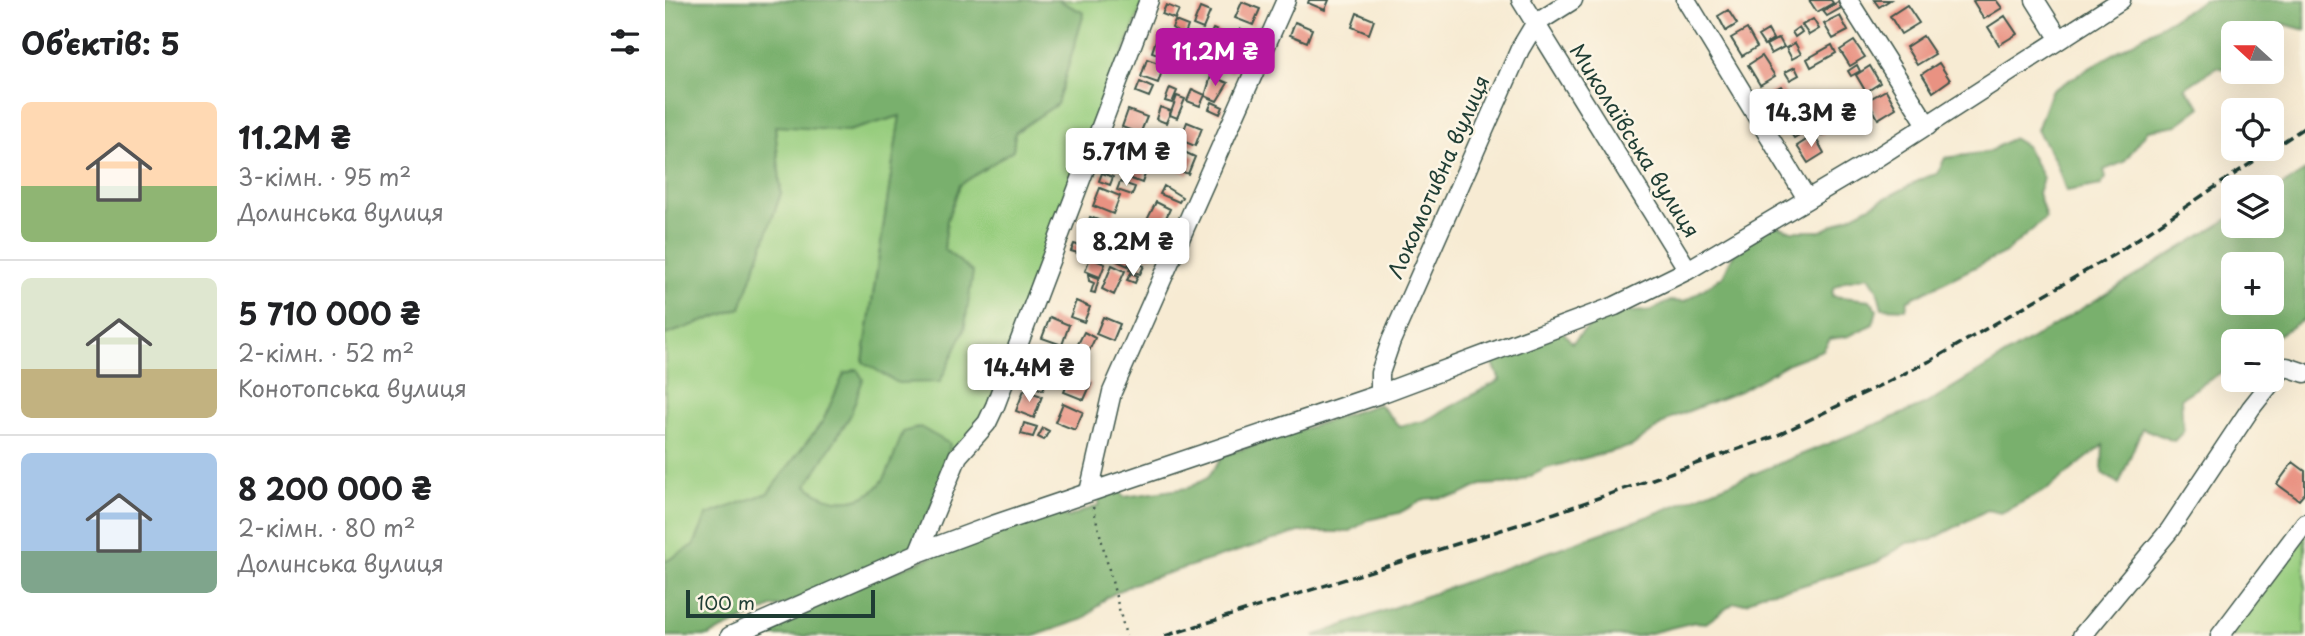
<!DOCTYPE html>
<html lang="uk">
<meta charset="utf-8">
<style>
body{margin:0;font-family:"Playpen Sans",sans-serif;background:#f6f6f6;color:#202124;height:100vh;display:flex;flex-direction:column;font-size:26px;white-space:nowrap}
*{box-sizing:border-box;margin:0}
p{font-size:23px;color:#757577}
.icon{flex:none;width:38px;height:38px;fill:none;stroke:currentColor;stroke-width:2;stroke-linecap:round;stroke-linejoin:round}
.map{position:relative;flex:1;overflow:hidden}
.details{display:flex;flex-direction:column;background:#fff;width:665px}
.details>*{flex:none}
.needle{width:46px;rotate:291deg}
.fabs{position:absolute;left:1556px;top:21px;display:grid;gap:14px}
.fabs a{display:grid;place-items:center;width:63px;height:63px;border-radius:10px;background:#fff;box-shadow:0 7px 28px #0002;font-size:35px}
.scale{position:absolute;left:21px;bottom:18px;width:189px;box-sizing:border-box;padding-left:7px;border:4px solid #1f3d34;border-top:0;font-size:19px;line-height:24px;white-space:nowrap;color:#1f3d34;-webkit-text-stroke:5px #fcf5e5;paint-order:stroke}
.price{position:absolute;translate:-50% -60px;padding:0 16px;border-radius:7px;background:#fff;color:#222;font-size:23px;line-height:46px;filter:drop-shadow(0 2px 4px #0008)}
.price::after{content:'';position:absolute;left:50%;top:42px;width:21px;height:16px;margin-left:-10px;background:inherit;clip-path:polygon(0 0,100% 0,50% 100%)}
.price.on{background:#b5179e;color:#fff}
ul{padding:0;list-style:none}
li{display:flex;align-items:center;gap:21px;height:175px;padding:0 21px}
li+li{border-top:2px solid #e0e0e0}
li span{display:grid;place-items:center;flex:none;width:196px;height:140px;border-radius:10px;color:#555}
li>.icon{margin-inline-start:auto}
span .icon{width:84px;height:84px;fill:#fffc;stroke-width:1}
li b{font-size:30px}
h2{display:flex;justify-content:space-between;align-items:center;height:84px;padding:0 21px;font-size:30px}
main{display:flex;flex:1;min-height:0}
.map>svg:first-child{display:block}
.green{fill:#97cd7e;stroke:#5b8559;stroke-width:2}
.forest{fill:#79b06d;stroke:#4c7650;stroke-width:2;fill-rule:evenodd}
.building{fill:#e99282}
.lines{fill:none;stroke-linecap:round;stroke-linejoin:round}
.minor-casing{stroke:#3f574c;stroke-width:21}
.path{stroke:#3f574c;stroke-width:2.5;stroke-dasharray:2 5;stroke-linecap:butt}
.minor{stroke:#fff;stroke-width:18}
.rail{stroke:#1f3d34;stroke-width:3.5;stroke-dasharray:10 5;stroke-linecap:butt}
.labels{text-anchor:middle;stroke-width:5;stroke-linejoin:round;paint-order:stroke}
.street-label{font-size:21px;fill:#1f3d34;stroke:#fcf5e5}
</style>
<main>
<section class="details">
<h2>Об’єктів: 5<svg class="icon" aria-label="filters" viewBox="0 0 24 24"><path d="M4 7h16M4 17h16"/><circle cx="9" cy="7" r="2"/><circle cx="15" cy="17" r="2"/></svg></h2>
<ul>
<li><span style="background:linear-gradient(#ffd9b3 60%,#8fb573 0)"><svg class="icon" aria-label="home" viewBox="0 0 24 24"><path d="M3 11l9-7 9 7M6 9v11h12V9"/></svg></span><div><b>11.2M ₴</b><p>3-кімн. · 95 m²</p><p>Долинська вулиця</p></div></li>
<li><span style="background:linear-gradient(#dfe7d0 65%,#c2b280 0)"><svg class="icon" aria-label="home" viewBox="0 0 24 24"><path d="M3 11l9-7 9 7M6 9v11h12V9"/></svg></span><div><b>5 710 000 ₴</b><p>2-кімн. · 52 m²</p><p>Конотопська вулиця</p></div></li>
<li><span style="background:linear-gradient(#a9c7e8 70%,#7fa58c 0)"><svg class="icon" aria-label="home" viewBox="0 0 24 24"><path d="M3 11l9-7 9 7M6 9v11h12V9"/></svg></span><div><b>8 200 000 ₴</b><p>2-кімн. · 80 m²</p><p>Долинська вулиця</p></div></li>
</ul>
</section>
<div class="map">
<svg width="1640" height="636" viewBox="0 0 1640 636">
<rect width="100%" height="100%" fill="#fcf5e5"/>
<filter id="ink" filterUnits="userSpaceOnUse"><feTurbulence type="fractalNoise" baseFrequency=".0143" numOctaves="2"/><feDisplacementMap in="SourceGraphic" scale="14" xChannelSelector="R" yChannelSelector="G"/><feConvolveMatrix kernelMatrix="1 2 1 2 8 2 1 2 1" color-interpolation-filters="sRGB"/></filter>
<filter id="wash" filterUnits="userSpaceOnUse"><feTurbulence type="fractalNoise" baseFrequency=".00686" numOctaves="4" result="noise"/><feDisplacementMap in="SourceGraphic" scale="28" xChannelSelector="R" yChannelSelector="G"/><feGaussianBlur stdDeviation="1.57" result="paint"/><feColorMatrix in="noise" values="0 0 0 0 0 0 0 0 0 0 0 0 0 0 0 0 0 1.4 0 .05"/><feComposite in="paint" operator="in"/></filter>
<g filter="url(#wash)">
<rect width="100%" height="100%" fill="#f7ebd3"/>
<!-- green -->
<path class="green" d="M 393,0 L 479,0 L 321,417 L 281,469 L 238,433 C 232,447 227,466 219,479 C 201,506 163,507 141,485 L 185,416 L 179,374 L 158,421 L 103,493 L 42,515 L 29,545 L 0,562 L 0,335 L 76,308 L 116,193 L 110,125 L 183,131 L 235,116 L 198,361 L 279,249 L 282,220 L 295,185 L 348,150 L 350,133 L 392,104 L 419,13 Z
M 1640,532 L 1640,636 L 1563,636 Z"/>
<!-- forest -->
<path class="forest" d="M 0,0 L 393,0 L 419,13 L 392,104 L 350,132 L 348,150 L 295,185 L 282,220 L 279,249 L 308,272 L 299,331 L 275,382 L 233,383 L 198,362 L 235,116 L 183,131 L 110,126 L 116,193 L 76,308 L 0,335 Z
M 1539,0 L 1640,0 L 1640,30 L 1615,23 L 1611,59 L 1607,61 L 1606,33 L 1568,33 L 1568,71 L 1552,67 L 1520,88 L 1536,107 L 1512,125 L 1483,130 L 1459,162 L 1439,170 L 1441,178 L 1436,185 L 1401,191 L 1391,162 L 1372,130 L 1386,91 Z
M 1348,138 L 1361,146 L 1378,178 L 1373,193 L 1381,218 L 1341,252 L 1243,300 L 1241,309 L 1217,308 L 1212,289 L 1204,276 L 1180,281 L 1168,288 L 1167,296 L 1205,300 L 1212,310 L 1208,324 L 1184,336 L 1165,339 L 1158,350 L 1126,362 L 1075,391 L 1006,418 L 967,446 L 882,468 L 851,483 L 816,485 L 793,496 L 760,499 L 734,513 L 703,520 L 684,532 L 634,532 L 468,584 L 442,597 L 419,619 L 369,636 L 83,636 L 119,615 L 382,511 L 404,517 L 434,505 L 434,495 L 453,488 L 459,497 L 523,488 L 542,478 L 559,455 L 714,404 L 734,426 L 760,421 L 835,380 L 825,356 L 896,329 L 907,343 L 937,313 L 985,311 L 1005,301 L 1019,302 L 1058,276 L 1071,249 L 1107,224 L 1127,231 L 1157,231 L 1261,177 L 1272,174 L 1280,158 L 1323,152 Z
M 1640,171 L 1640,319 L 1603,341 L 1568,341 L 1568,365 L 1516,398 L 1518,432 L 1509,441 L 1477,428 L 1454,484 L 1437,473 L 1438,445 L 1383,489 L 1336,513 L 1322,510 L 1266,540 L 1242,543 L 1212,562 L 1129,588 L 1096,593 L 1082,603 L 1069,603 L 1041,623 L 1030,622 L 973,636 L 649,636 L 984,516 L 1259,405 L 1568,216 L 1568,226 L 1606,226 L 1607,192 ZM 1606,264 L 1606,303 L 1568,303 L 1568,264 Z
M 192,369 L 198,379 L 185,416 L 142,485 C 163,507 201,506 219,479 C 227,466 232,447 238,432 L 255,427 L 285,444 L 281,469 L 249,551 L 117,606 L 107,607 L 43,636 L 0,636 L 0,562 L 29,545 L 42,515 L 103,493 L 158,421 L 179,374 Z"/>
<g id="blocks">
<!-- building -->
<path class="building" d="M 644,0 L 664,0 L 660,10 L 643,3 Z
M 1144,0 L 1166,0 L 1168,3 L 1152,12 Z
M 1209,0 L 1225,0 L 1214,7 Z
M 1310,0 L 1331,0 L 1337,8 L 1319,19 L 1308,1 Z
M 577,2 L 595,9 L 588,25 L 570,18 Z
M 1173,2 L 1176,8 L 1162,16 L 1158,11 Z
M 501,5 L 514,10 L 510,19 L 497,14 Z
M 1242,5 L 1254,23 L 1236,34 L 1225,16 Z
M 535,8 L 545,12 L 538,29 L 528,25 Z
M 1063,10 L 1072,24 L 1061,31 L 1053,16 Z
M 692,13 L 709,20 L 704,34 L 687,27 Z
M 1175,16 L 1183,31 L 1168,39 L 1159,24 Z
M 1340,16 L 1352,34 L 1334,45 L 1323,27 Z
M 1148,19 L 1154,29 L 1144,35 L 1137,25 Z
M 510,21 L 523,26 L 519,37 L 507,28 Z
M 630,22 L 647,29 L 642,42 L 625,35 Z
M 1134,27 L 1137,32 L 1130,37 L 1127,32 Z
M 548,29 L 558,33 L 554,42 L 544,38 Z
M 576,29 L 589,35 L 586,42 L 573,36 Z
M 1082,29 L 1092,47 L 1077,56 L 1066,38 Z
M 1103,30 L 1108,39 L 1099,45 L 1093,36 Z
M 493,34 L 510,40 L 504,58 L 487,52 Z
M 1258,36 L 1270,54 L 1252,65 L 1241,47 Z
M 574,38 L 586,43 L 582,52 L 570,47 Z
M 1114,38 L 1119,47 L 1106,54 L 1101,45 Z
M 528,39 L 535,42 L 531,50 L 525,48 Z
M 1189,41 L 1200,57 L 1185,66 L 1175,50 Z
M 556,43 L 576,52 L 567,72 L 548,64 Z
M 1130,43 L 1136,54 L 1127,59 L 1121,48 Z
M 1167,45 L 1171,53 L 1146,67 L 1142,59 Z
M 521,56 L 526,58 L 522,68 L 517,66 Z
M 1097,56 L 1110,76 L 1095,85 L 1083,65 Z
M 482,59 L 499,65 L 493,83 L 476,77 Z
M 1274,63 L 1285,80 L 1268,92 L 1257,74 Z
M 1192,65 L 1195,71 L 1186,76 L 1183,71 Z
M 1205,66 L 1215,83 L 1201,92 L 1191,75 Z
M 1130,67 L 1134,75 L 1125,80 L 1120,72 Z
M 546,76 L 563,83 L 552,101 L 540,96 Z
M 475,82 L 488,88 L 484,97 L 471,92 Z
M 1116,86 L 1125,102 L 1111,110 L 1102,94 Z
M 505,88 L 512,91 L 507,103 L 500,101 Z
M 527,89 L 540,95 L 535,106 L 522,101 Z
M 1221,90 L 1231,108 L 1213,119 L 1203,100 Z
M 512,96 L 520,99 L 512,118 L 505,115 Z
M 1200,99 L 1203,105 L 1193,110 L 1190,104 Z
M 547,102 L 558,107 L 555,114 L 544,109 Z
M 495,107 L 506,111 L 501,123 L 491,119 Z
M 463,110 L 482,117 L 475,134 L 457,127 Z
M 1135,117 L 1143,130 L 1129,138 L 1121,126 Z
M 1162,121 L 1167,128 L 1157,135 L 1152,127 Z
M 522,122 L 537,128 L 530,146 L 515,140 Z
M 459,134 L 468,137 L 467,142 L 458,139 Z
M 1149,135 L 1159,153 L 1143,163 L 1132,146 Z
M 470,137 L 478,140 L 471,159 L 463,156 Z
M 511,148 L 530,157 L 523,174 L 503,166 Z
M 466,160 L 483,166 L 477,183 L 460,177 Z
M 437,173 L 448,177 L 445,185 L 434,181 Z
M 455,182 L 470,187 L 467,195 L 452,190 Z
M 499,186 L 517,197 L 514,202 L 495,194 Z
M 435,188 L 455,196 L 448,214 L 428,206 Z
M 491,202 L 505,209 L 497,227 L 482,220 Z
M 425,217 L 447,225 L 440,244 L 450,248 L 447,256 L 435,252 L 438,243 L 418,235 Z
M 476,232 L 494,239 L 486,257 L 468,250 Z
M 451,237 L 456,239 L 452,247 L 447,244 Z
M 409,244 L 419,247 L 416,254 L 406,251 Z
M 454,251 L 467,257 L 463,266 L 450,260 Z
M 425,258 L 440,264 L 435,277 L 420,271 Z
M 467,261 L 479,266 L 475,274 L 464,270 Z
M 447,265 L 460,271 L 449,295 L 437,289 Z
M 466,273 L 473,276 L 470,283 L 462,280 Z
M 423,274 L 434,278 L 430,293 L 426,292 L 429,283 L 424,281 Z
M 411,301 L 425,307 L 419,322 L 405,317 Z
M 385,317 L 404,325 L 397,345 L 377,338 Z
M 438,317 L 455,324 L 448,341 L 431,334 Z
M 419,332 L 430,338 L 424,351 L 412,346 Z
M 410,353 L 419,357 L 417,363 L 408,359 Z
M 388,358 L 398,361 L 394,374 L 384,371 Z
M 367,366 L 385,373 L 378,390 L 361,384 Z
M 406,375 L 426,384 L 419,400 L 399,392 Z
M 359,390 L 377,396 L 369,418 L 351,411 Z
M 398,403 L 418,412 L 410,430 L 390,422 Z
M 359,423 L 372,427 L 368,437 L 356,434 Z
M 378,428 L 384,431 L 379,440 L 373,437 Z
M 1628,462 L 1640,471 L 1640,493 L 1634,500 L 1612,484 Z"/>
</g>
</g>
<g filter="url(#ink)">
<use href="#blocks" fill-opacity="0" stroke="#3f574c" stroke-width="2"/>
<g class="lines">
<defs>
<path id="minor" d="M 856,0 L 1023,270
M 1021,0 L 1141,197
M 1183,0 L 1263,126
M 1370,0 L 1394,38
M 715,394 L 715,373 L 726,341 L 855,49 L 870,24 L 908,0
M 424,492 L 447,392 L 621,0
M 253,553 L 293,456 L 322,423 L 330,406 L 484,0
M 65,636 L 253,553 L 328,525 L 715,394 L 950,306 L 1023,270 L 1205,162 L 1456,0
M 1417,636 L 1504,531 L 1586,408 L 1617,369 L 1622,367 L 1640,373
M 1555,636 L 1640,523"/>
</defs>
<!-- minor casing -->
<use href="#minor" class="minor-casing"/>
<!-- path -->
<path class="path" d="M 428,507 L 461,636"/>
<!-- minor -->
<use href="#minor" class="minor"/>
<!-- rail -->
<path class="rail" d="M 500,636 L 890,513 L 1111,436 L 1267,360 L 1450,254 L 1640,127"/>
</g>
</g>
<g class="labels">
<!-- street labels -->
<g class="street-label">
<text transform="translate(969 141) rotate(58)" y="7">Миколаївська вулиця</text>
<text transform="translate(774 177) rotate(-66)" y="7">Локомотивна вулиця</text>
</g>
</g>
</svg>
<div class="fabs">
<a><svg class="needle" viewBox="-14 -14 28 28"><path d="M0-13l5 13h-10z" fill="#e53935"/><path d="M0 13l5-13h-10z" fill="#757577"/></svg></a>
<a><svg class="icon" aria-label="locate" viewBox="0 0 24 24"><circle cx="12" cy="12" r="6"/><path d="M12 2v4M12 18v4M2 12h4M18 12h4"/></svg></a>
<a><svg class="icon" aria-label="layers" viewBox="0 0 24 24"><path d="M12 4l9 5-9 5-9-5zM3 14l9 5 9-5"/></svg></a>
<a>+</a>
<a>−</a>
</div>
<div class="scale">100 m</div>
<b class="price on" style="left:550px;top:88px">11.2M ₴</b>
<b class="price" style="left:1146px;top:149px">14.3M ₴</b>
<b class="price" style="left:461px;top:188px">5.71M ₴</b>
<b class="price" style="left:468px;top:278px">8.2M ₴</b>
<b class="price" style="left:364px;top:404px">14.4M ₴</b>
</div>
</main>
